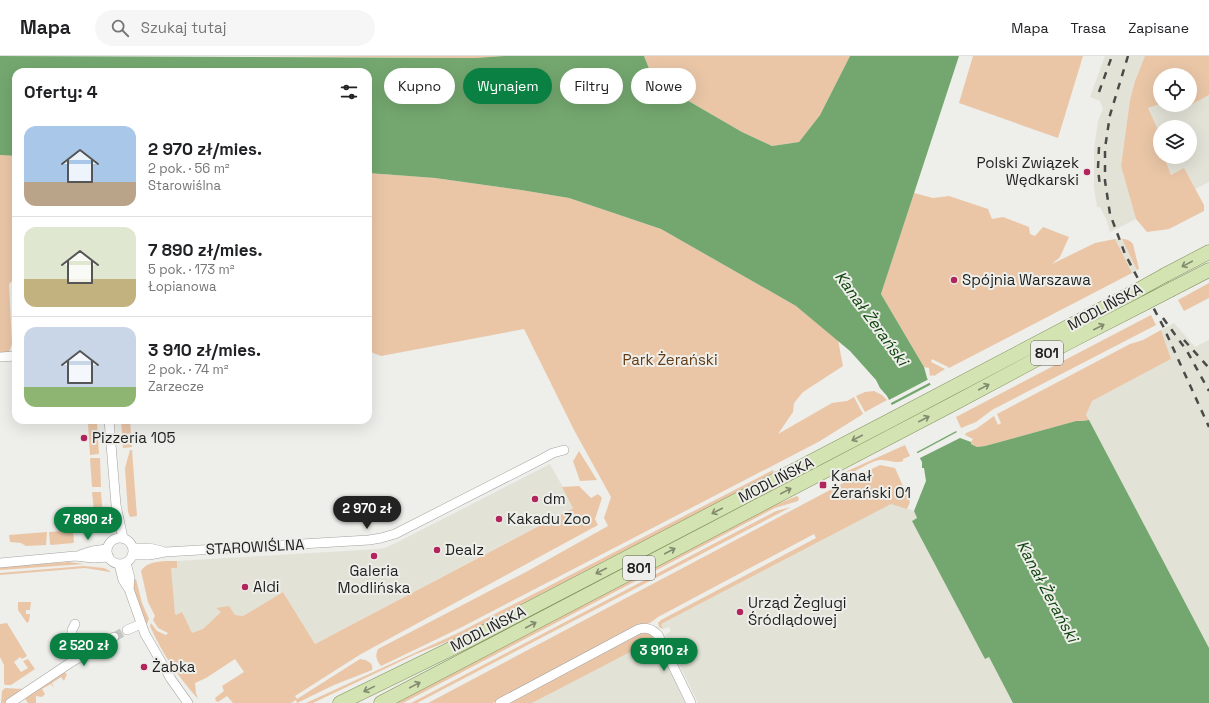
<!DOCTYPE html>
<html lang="pl">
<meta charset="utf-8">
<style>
body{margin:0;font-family:"Space Grotesk",sans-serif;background:#f6f6f6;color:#202124;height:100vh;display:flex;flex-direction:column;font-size:15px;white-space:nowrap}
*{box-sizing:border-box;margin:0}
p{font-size:13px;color:#757577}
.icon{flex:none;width:22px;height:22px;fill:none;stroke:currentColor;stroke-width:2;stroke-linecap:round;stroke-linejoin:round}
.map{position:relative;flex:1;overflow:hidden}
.drawer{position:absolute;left:12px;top:12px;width:360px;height:356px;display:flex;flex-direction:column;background:#fff;border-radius:12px;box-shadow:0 4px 16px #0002}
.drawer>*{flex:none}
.top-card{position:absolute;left:384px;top:12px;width:380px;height:36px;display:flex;gap:8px}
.fabs{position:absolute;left:1153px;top:12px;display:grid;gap:8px}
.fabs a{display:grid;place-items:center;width:44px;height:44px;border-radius:50%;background:#fff;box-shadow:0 4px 16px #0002;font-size:20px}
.price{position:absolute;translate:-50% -34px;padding:0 9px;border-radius:14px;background:#0b8043;color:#fff;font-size:13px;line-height:26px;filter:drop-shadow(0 1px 2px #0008)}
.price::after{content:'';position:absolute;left:50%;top:24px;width:12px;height:9px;margin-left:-6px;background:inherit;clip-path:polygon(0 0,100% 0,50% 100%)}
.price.active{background:#222;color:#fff}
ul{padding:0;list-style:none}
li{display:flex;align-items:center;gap:12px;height:100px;padding:0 12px}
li+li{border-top:1px solid #e0e0e0}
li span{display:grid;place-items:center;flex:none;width:112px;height:80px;border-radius:12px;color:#555}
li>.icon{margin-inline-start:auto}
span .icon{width:48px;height:48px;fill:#fffc;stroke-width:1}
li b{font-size:17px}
h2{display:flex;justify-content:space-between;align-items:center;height:48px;padding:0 12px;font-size:17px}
.pill{padding:0 14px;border-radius:18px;background:#fff;box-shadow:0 4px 16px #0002;font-size:14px;line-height:36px}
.pill.active{background:#0b8043;color:#fff}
header{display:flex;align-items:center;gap:24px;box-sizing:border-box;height:56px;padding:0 20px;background:#fff;border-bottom:1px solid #e0e0e0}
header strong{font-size:19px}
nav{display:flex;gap:22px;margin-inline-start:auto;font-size:14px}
.search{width:280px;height:36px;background:#f6f6f6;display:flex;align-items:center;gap:10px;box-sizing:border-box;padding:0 14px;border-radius:22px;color:#757577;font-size:15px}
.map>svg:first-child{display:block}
.built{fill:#e3e2d7}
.green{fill:#eac6a7}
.water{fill:#74a76f}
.pier{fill:#eeeeea}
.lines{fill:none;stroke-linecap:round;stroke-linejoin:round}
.minor-tunnel{stroke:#c5c5c1;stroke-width:9;stroke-dasharray:9 4.5;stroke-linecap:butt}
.minor-casing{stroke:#a3a3a0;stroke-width:10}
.primary-casing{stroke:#82925d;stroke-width:15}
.minor{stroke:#fff;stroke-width:9}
.primary{stroke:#d4e3b2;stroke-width:14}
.rail{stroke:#4a4a48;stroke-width:2.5;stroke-dasharray:7 7;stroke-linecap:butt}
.primary-bridge-casing{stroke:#82925d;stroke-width:15;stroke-linecap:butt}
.primary-bridge{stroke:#d4e3b2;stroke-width:14}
.oneway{stroke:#838b6f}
.poi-dot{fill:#b1245c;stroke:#eeeeea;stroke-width:1.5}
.labels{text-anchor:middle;stroke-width:4;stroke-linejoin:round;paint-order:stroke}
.shield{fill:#eeeeea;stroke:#5d5d5b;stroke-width:1}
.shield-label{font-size:14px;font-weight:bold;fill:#1f1f1e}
.poi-label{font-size:15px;fill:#1f1f1e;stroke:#eeeeea;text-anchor:start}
.street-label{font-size:15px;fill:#1f1f1e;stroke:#eeeeea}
.park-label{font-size:15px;fill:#633c14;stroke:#eeeeea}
.water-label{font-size:16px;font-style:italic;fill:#0d440b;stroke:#eeeeea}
</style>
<header>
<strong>Mapa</strong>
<div class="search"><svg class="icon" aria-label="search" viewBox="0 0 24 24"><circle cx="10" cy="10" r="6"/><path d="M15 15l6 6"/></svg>Szukaj tutaj</div>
<nav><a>Mapa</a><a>Trasa</a><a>Zapisane</a></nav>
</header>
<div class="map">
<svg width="1209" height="647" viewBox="0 0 1209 647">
<rect width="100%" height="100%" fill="#eeeeea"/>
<!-- built -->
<path class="built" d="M 1105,0 L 1145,0 L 1135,25 L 1130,44 L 1121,110 L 1136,163 L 1110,176 L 1106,163 L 1100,151 L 1097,151 L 1094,131 L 1094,94 L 1098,65 L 1103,53 L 1100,45 L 1090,41 Z
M 1209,39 L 1209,126 L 1195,133 L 1184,113 L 1171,119 L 1164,101 L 1190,101 L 1190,71 L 1160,71 L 1160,78 L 1148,52 L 1160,48 L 1160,49 L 1186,49 L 1187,51 Z
M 1115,183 L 1122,183 L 1137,214 L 1132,217 Z
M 1174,267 L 1195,291 L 1209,284 L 1209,592 L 1086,359 L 1092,345 L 1171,303 L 1161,274 Z
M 550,408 L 574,451 L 315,588 L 283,536 L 243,560 L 235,559 L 229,551 L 189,587 L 175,558 L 173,545 L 161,506 L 378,493 L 385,492 L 394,488 Z
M 891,447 L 914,455 L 917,462 L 912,465 L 985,602 L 989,601 L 1013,647 L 698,647 L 665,579 L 671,575 L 669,571 L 663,573 L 660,568 Z
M 632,594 L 664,602 L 685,647 L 532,647 Z"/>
<!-- green -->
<path class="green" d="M 249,0 L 504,0 L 475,2 Z
M 644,0 L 850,0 L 820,59 L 799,86 L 772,90 L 742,76 L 654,25 Z
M 973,0 L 1083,0 L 1058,82 L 959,47 Z
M 1145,0 L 1209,0 L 1209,39 L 1187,51 L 1186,49 L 1190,49 L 1190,19 L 1160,19 L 1160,48 L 1148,52 L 1160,78 L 1160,101 L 1164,101 L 1171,119 L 1184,112 L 1204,149 L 1204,155 L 1169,173 L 1147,176 L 1136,163 L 1121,110 L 1130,44 L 1135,25 Z
M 0,99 L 16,100 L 16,223 L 12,225 L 9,228 L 12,288 L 9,296 L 0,297 Z
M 368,117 L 435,122 L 521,134 L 569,142 L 661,173 L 796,250 L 838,284 L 843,310 L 803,336 L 794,347 L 793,356 L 778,378 L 832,347 L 847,345 L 854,341 L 863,358 L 820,385 L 462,571 L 381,610 C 376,604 375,600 378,593 L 526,516 L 608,470 L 604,462 L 611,441 L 574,374 L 524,273 L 381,300 L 368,295 Z
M 914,137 L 933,142 L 949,140 L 988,153 L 992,163 L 1003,161 L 1029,171 L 1030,178 L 1035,180 L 1043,171 L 1069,181 L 1060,201 L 1052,208 L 1095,187 L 1115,183 L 1132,217 L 949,312 L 948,311 L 932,303 L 931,306 L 945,313 L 934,320 L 933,319 L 930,320 L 929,312 L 924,311 L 881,238 Z
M 1122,183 C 1126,183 1130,184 1133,188 L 1139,213 L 1137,214 Z
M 1209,227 L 1209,242 L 1184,255 L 1178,244 Z
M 1151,259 L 1156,269 L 992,354 L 976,366 L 961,372 L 956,361 Z
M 1161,274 L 1171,303 L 1092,345 L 1086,359 L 1089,364 L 1081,365 L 1076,365 L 985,390 L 977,391 L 971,388 L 971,386 L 973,383 L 965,379 L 966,377 L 976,373 L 994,360 L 998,369 L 1001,367 L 997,358 L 1130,288 L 1143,284 Z
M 874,335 L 882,339 L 887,344 L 865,356 L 856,340 L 865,336 Z
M 121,364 L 130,364 L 132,391 L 123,392 Z
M 88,367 L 97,367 L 99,398 L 90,399 Z
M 905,389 L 910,400 L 903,403 L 903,405 C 896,408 889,404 881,404 C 872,404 856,415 847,420 L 845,416 Z
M 130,394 L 132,394 L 137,460 L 130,461 L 128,456 L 125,412 Z
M 579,395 L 597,424 L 580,425 L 573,405 L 575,402 Z
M 90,402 L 100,402 L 101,431 L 92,431 Z
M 880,409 L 895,412 L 910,446 L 907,453 L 891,448 L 661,568 L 663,573 L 659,571 L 658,567 L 661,564 L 816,482 L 814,478 L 658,561 L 650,567 L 635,571 L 493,647 L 428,647 L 847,425 Z
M 773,414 L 774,416 L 766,421 L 459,581 L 416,598 L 313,647 L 306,647 L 458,577 Z
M 579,430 L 591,442 L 598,438 L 602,442 L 595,463 L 598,469 L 361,598 L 295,640 L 297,643 L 360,603 C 366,604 374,606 372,614 L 334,629 L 297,647 L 296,644 L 291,647 L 233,647 L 227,640 L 218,646 L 216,645 L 215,642 L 224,635 L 222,630 L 244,616 L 235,603 L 206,622 L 195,627 L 196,637 L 198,643 C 177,619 163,599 150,570 L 151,567 L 157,575 L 166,579 L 168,577 L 158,572 L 153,564 L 155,560 L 148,546 L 141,515 C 147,504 166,505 177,505 L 177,512 L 171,512 L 175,558 L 176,559 L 182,556 L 192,577 L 203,573 L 221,556 L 216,552 L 229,550 L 235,559 L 243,560 L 283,536 L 315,588 L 573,452 L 562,431 Z
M 92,436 L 101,436 L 103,462 L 95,463 Z
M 797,440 L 799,442 L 798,445 L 775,452 L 403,647 L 397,647 L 766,453 Z
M 791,451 L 417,647 L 411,647 L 776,455 Z
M 73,474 L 74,486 L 73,487 L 51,489 L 50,488 L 49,476 Z
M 47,476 L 46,489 L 26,490 L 21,487 L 10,486 L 9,479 Z
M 69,506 L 84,508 L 0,514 L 0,511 Z
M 84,510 L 104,512 L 110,515 L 110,516 L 85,512 L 0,519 L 0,517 Z
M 136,523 L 142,547 L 149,563 L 146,570 L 134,536 L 132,524 Z
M 18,546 L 31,546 L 30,554 L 26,554 L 26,558 L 30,558 L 29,565 L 27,567 L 18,554 Z
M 7,567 L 27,600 L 22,603 L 20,601 L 14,606 L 21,616 L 28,612 L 23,605 L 28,603 L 35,613 L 11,629 L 5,629 L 4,627 L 4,609 L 0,601 L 0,568 Z
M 646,576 L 652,577 L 664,602 L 632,595 L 532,647 L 510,647 L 641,577 Z
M 63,616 L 67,618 L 64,625 L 61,621 L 52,627 L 54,632 L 51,628 L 42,633 L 45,638 L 42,641 L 36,640 L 36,647 L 28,647 L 24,641 Z
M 5,632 L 23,633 L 24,633 L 6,647 L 1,647 L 2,635 Z"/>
<!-- water -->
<path class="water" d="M 0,0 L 475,2 L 504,0 L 644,0 L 654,25 L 742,76 L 772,90 L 799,86 L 820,59 L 850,0 L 959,0 L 881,238 L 924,311 L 927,322 L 960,382 L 971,386 L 971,388 L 977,391 L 985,390 L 1076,365 L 1082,365 L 1089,364 L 1209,592 L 1209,647 L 1013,647 L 989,601 L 985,603 L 912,465 L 917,462 L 914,455 L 926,425 L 924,412 L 922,412 L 922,406 L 887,340 L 880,332 L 876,324 L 850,295 L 796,250 L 661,173 L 569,142 L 521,134 L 435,122 L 368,117 L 368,16 L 16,16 L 16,100 L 0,99 Z"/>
<!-- pier -->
<path class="pier" d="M 929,323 L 931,326 L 889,348 L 887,345 Z
M 932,328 L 942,345 L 899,367 L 890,350 Z
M 942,346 L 958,374 L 915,397 L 900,368 Z
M 959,375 L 962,381 L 918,403 L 916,398 Z"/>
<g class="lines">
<!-- minor-tunnel -->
<path class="minor-tunnel" d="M 114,581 L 127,574"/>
<defs>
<path id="minor" d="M 0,301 L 16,300
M 109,364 L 116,449 L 123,482
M107 495a13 13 0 1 1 26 0a13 13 0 1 1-26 0Z
M 133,492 L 149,492 L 162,495
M 80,499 L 92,495 L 107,493
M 133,499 L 149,499 L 165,496 L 369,484 L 381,482 L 395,478 L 540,404 L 553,397 L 564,394
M 0,507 L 75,500 L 93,502 L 109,501
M 126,507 L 130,522 L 129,533
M 119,508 L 123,524 L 129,533 L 145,578 L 171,623 L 188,647
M 75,568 L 72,574 L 71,594 L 76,603
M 127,574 L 141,568
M 10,647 L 70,607 L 114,581
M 500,647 L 639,573 C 647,571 652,573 658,579 L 691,647"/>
<path id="primary" d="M 1165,219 L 1209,196
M 1172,233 L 1209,214
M 340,647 L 469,584 L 891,364 L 1138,234
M 381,647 L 949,350 L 1069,286 L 1145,247"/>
</defs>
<!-- minor casing -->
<use href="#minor" class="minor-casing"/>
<!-- primary casing -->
<use href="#primary" class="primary-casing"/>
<!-- minor -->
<use href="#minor" class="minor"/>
<!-- primary -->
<use href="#primary" class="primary"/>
<!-- rail -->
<path class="rail" d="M 1128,0 L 1110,59 L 1105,92 L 1105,125 L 1110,158 L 1125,198 L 1163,270 L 1209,371
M 1099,36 L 1112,0
M 1099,91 L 1098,112 L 1100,131
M 1163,262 L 1187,295 L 1209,335
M 1184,284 L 1209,312"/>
<defs>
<path id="primary-bridge" d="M 1138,234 L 1165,219
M 1145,247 L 1172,233"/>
</defs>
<!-- primary-bridge casing -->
<use href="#primary-bridge" class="primary-bridge-casing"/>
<!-- primary-bridge -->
<use href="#primary-bridge" class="primary-bridge"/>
</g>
<!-- one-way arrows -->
<defs><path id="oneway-shaft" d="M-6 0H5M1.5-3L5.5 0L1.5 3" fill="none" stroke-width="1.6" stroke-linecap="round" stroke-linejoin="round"/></defs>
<g class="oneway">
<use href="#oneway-shaft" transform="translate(1187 208) rotate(152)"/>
<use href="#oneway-shaft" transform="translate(1099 271) rotate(-27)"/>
<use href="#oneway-shaft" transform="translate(984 331) rotate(-28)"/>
<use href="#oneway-shaft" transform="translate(924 363) rotate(-27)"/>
<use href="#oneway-shaft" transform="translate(857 382) rotate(153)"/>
<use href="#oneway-shaft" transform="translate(786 435) rotate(-28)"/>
<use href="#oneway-shaft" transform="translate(717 455) rotate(153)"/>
<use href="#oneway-shaft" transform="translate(670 495) rotate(-28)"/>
<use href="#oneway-shaft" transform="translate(601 515) rotate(153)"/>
<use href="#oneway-shaft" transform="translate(531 569) rotate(-28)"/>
<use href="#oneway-shaft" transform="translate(415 629) rotate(-28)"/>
<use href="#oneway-shaft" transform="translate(369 633) rotate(154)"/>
</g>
<!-- markers -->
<g class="poi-dot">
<circle cx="1087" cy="116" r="4"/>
<circle cx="954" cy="224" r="4"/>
<circle cx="84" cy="382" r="4"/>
<rect x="819" y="425" width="8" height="8" rx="2"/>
<circle cx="535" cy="443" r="4"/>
<circle cx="499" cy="463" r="4"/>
<circle cx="437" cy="494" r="4"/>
<circle cx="374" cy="500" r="4"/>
<circle cx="245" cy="531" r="4"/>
<circle cx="740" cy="556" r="4"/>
<circle cx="144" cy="611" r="4"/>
</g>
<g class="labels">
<!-- shield labels -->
<g class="shield">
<rect x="1031" y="285" width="32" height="24" rx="3"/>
<rect x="623" y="500" width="32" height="24" rx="3"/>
</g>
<g class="shield-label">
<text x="1047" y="302">801</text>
<text x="639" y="517">801</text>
</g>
<!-- poi labels -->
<g class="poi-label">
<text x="1079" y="112" text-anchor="end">Polski Związek<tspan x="1079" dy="17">Wędkarski</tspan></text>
<text x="962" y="229">Spójnia Warszawa</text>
<text x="92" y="387">Pizzeria 105</text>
<text x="831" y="425">Kanał<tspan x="831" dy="17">Żerański 01</tspan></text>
<text x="543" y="448">dm</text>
<text x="507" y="468">Kakadu Zoo</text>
<text x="445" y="499">Dealz</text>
<text x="374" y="520" text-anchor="middle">Galeria<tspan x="374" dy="17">Modlińska</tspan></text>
<text x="253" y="536">Aldi</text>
<text x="748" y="552">Urząd Żeglugi<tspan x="748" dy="17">Śródlądowej</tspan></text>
<text x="152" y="616">Żabka</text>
</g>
<!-- street labels -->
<g class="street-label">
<text transform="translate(1105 251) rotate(-28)" y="5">MODLIŃSKA</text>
<text transform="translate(776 424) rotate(-27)" y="5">MODLIŃSKA</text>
<text transform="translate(255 491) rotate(-3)" y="5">STAROWIŚLNA</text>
<text transform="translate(488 573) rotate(-27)" y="5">MODLIŃSKA</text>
</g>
<!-- park labels -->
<g class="park-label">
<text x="670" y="309">Park Żerański</text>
</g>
<!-- water labels -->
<g class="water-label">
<text transform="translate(872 262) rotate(54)" y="6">Kanał Żerański</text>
<text transform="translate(1048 535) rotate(62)" y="6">Kanał Żerański</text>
</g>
</g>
</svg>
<div class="fabs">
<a><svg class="icon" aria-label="locate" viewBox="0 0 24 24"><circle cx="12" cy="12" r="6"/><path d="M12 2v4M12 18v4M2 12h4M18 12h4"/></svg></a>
<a><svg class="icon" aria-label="layers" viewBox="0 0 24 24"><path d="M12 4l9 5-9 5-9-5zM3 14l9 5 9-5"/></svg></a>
</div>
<b class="price active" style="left:367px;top:474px">2 970 zł</b>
<b class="price" style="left:88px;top:485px">7 890 zł</b>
<b class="price" style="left:84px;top:611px">2 520 zł</b>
<b class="price" style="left:664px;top:616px">3 910 zł</b>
<div class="top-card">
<a class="pill">Kupno</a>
<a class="pill active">Wynajem</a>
<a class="pill">Filtry</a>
<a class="pill">Nowe</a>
</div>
<section class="drawer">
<h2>Oferty: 4<svg class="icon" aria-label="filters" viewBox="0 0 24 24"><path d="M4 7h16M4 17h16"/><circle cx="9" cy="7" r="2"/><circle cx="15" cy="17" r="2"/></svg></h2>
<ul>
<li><span style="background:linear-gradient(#a9c7e8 70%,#b9a48a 0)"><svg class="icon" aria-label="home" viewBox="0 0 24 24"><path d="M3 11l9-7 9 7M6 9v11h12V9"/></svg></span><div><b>2 970 zł/mies.</b><p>2 pok. · 56 m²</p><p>Starowiślna</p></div></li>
<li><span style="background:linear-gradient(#dfe7d0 65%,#c2b280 0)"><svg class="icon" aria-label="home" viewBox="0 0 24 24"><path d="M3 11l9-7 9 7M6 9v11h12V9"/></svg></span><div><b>7 890 zł/mies.</b><p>5 pok. · 173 m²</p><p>Łopianowa</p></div></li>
<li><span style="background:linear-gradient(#c9d6e8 75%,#8fb573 0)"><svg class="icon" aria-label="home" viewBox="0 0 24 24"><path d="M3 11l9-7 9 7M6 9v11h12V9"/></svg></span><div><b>3 910 zł/mies.</b><p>2 pok. · 74 m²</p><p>Zarzecze</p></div></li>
</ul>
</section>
</div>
